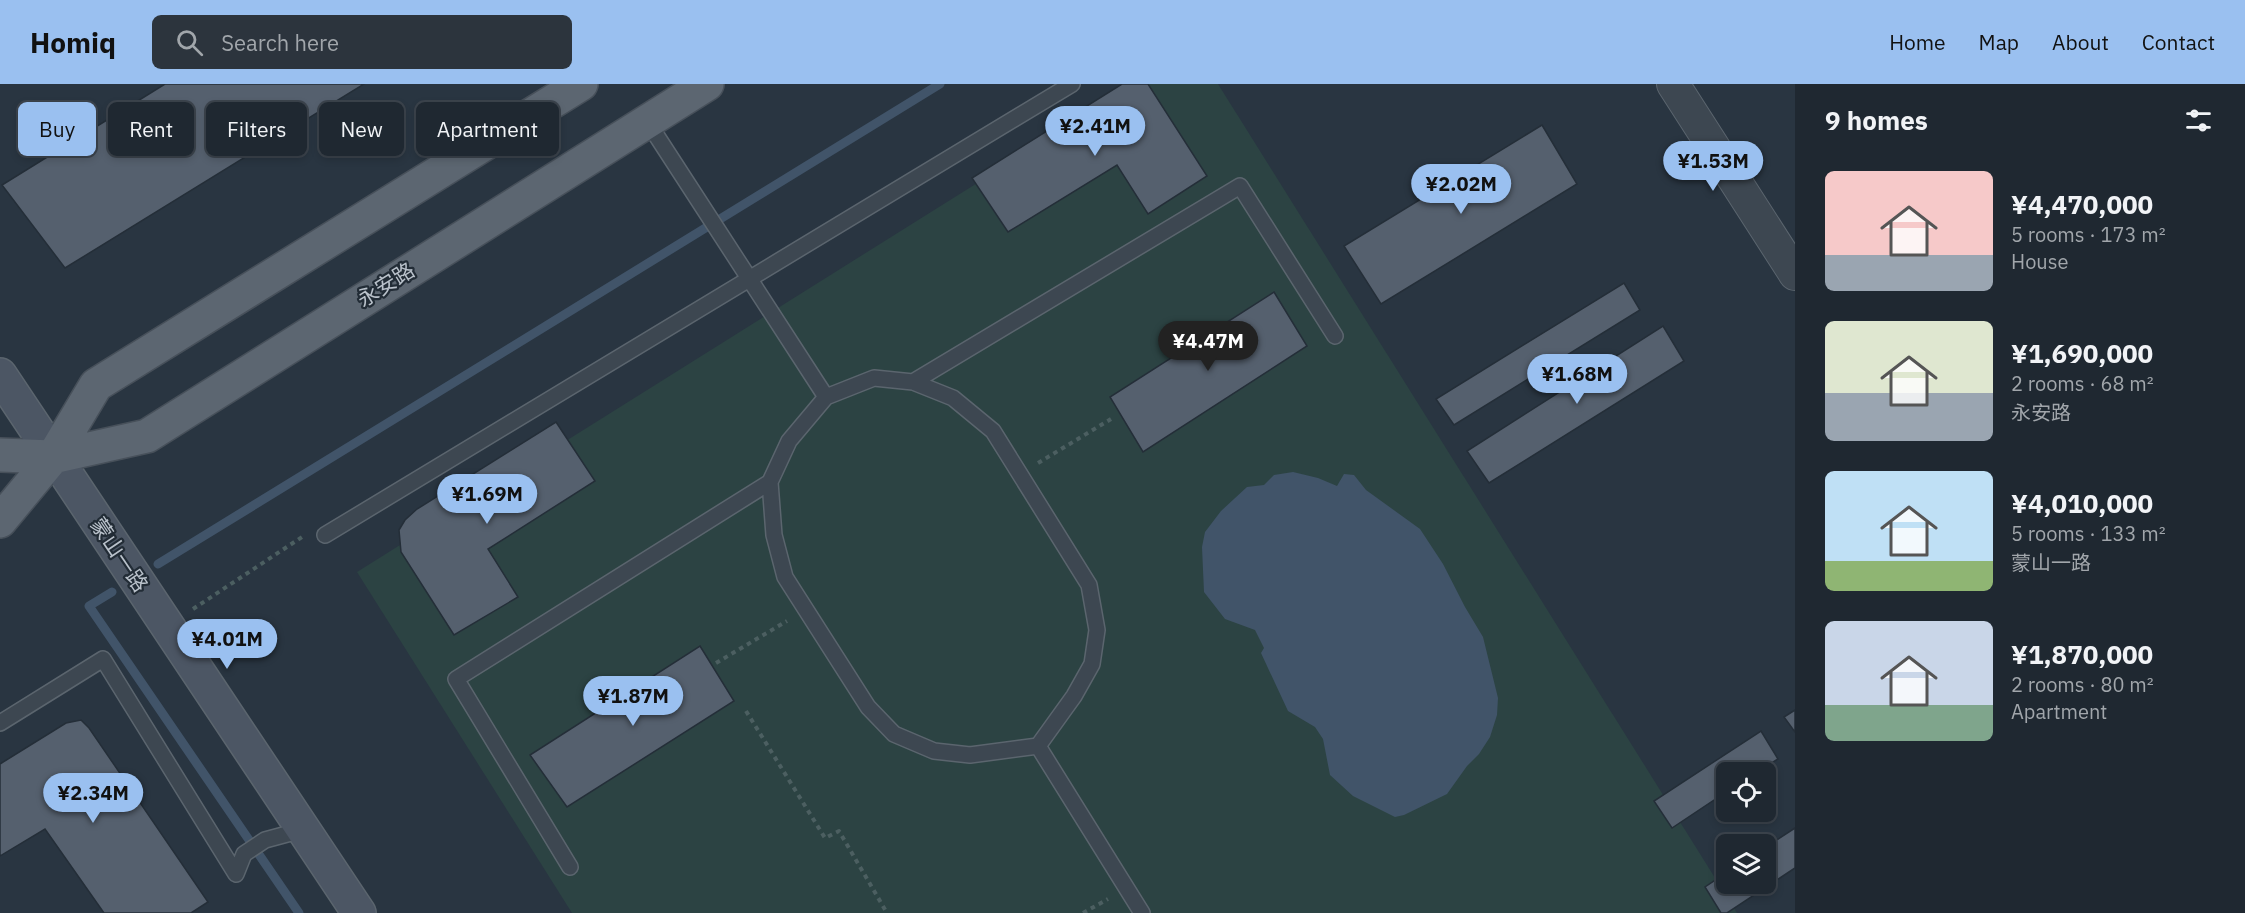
<!DOCTYPE html>
<meta charset="utf-8">
<style>
body{margin:0;font-family:"IBM Plex Sans","Noto Sans SC",sans-serif;background:#2c343d;color:#f1f3f6;height:100vh;display:flex;flex-direction:column;font-size:22px;white-space:nowrap}
*{box-sizing:border-box;margin:0}
p{font-size:20px;color:#a1a6ab}
.icon{flex:none;width:33px;height:33px;fill:none;stroke:currentColor;stroke-width:2;stroke-linecap:round;stroke-linejoin:round}
.map{position:relative;flex:1;overflow:hidden}
.panel{display:flex;flex-direction:column;background:#1f2831;width:450px}
.panel>*{flex:none}
.banner{position:absolute;left:18px;top:18px;width:570px;height:54px;display:flex;gap:12px}
.fabs{position:absolute;left:1716px;top:678px;display:grid;gap:12px}
.fabs a{display:grid;place-items:center;width:60px;height:60px;border-radius:9px;background:#1f2831;box-shadow:0 3px 9px #0003,0 0 0 2px #3c444d;font-size:30px}
.price{position:absolute;translate:-50% -51px;padding:0 14px;border-radius:21px;background:#9ac0f0;color:#111;font-size:20px;line-height:39px;filter:drop-shadow(0 2px 3px #0008)}
.price::after{content:'';position:absolute;left:50%;top:36px;width:18px;height:14px;margin-left:-9px;background:inherit;clip-path:polygon(0 0,100% 0,50% 100%)}
.price.active{background:#222;color:#fff}
ul{padding:0;list-style:none}
li{display:flex;align-items:center;gap:18px;height:150px;padding:0 30px}
li span{display:grid;place-items:center;flex:none;width:168px;height:120px;border-radius:9px;color:#555}
li>.icon{margin-inline-start:auto}
span .icon{width:72px;height:72px;fill:#fffc;stroke-width:1}
li b{font-size:26px}
h2{display:flex;justify-content:space-between;align-items:center;height:72px;padding:0 30px;font-size:26px}
.tag{padding:0 21px;border-radius:9px;background:#1f2831;box-shadow:0 3px 9px #0003,0 0 0 2px #3c444d;font-size:21px;line-height:54px}
.tag.active{background:#9ac0f0;color:#111}
header{display:flex;align-items:center;gap:36px;box-sizing:border-box;height:84px;padding:0 30px;background:#9ac0f0;color:#111}
header strong{font-size:28px}
nav{display:flex;gap:33px;margin-inline-start:auto;font-size:21px}
.search{width:420px;height:54px;background:#2c343d;display:flex;align-items:center;gap:15px;box-sizing:border-box;padding:0 21px;border-radius:9px;color:#a1a6ab;font-size:22px}
main{display:flex;flex:1;min-height:0}
.map>svg:first-child{display:block}
.green{fill:#2c4343}
.water{fill:#415469}
.lines{fill:none;stroke-linecap:round;stroke-linejoin:round}
.stream{stroke:#415469;stroke-width:9}
.building{fill:#55606e;stroke:#242e38;stroke-width:1.5}
.lane-casing{stroke:#5b656e;stroke-width:18}
.street-casing{stroke:#5b656e;stroke-width:34}
.secondary-casing{stroke:#5b656e;stroke-width:36}
.primary-casing{stroke:#47505a;stroke-width:36}
.path{stroke:#4c5f61;stroke-width:4;stroke-dasharray:4.5 4.5;stroke-linecap:butt}
.lane{stroke:#3d4751;stroke-width:15}
.street{stroke:#3d4751;stroke-width:32}
.secondary{stroke:#4c5664;stroke-width:33}
.primary{stroke:#5c6671;stroke-width:33}
.labels{text-anchor:middle;stroke-width:4.5;stroke-linejoin:round;paint-order:stroke}
.street-label{font-size:21px;fill:#bac2cb;stroke:#222c36}
</style>
<header>
<strong>Homiq</strong>
<div class="search"><svg class="icon" aria-label="search" viewBox="0 0 24 24"><circle cx="10" cy="10" r="6"/><path d="M15 15l6 6"/></svg>Search here</div>
<nav><a>Home</a><a>Map</a><a>About</a><a>Contact</a></nav>
</header>
<main>
<div class="map">
<svg width="1795" height="829" viewBox="0 0 1795 829">
<rect width="100%" height="100%" fill="#293541"/>
<!-- green -->
<path class="green" d="M 1135,0 L 1218,0 L 1737,829 L 572,829 L 357,488 Z"/>
<!-- water -->
<path class="water" d="M 1293,388 L 1318,394 L 1337,402 L 1344,390 L 1354,391 L 1366,406 L 1420,445 L 1443,480 L 1465,523 L 1483,553 L 1498,614 L 1497,631 L 1490,653 L 1479,670 L 1467,682 L 1447,710 L 1404,731 L 1395,733 L 1353,712 L 1330,691 L 1323,655 L 1315,643 L 1288,627 L 1261,569 L 1264,564 L 1255,546 L 1225,535 L 1204,508 L 1202,463 L 1205,448 L 1221,427 L 1247,403 L 1264,401 L 1274,391 Z"/>
<g class="lines">
<!-- stream -->
<path class="stream" d="M 158,480 L 940,0
M 112,508 L 89,522 L 299,829"/>
</g>
<!-- building -->
<path class="building" d="M 165,0 L 364,0 L 65,184 L 2,101 Z
M 1122,0 L 1148,0 L 1207,92 L 1148,130 L 1117,81 L 1008,148 L 972,94 Z
M 1542,41 L 1577,100 L 1381,220 L 1344,162 Z
M 1624,199 L 1640,226 L 1454,341 L 1436,315 Z
M 1274,208 L 1307,262 L 1143,368 L 1110,313 Z
M 1663,242 L 1684,277 L 1489,399 L 1467,367 Z
M 556,338 L 595,397 L 488,465 L 518,513 L 454,551 L 401,468 L 399,446 L 405,436 L 417,425 Z
M 700,562 L 734,617 L 567,723 L 530,671 Z
M 1795,626 L 1795,648 L 1784,633 Z
M 81,636 L 89,644 L 208,818 L 191,829 L 104,829 L 45,745 L 0,772 L 0,680 L 66,639 Z
M 1761,647 L 1778,675 L 1757,688 L 1726,688 L 1726,708 L 1672,744 L 1654,717 Z
M 1795,744 L 1795,784 L 1727,829 L 1721,829 L 1705,803 L 1726,789 L 1726,800 L 1766,800 L 1766,763 Z"/>
<g class="lines">
<defs>
<path id="lane" d="M 647,37 L 826,313 L 789,357 L 770,398 L 774,451 L 785,493 L 868,623 L 894,650 L 934,667 L 970,671 L 1038,662 L 1074,612 L 1092,580 L 1097,546 L 1089,501 L 993,347 L 953,314 L 913,298 L 874,294 L 826,313
M 913,298 L 1240,102 L 1335,252
M 325,451 L 1072,0
M 0,639 L 103,575 L 236,790 L 244,770 L 265,756 L 302,746
M 1038,662 L 1142,829
M 570,783 L 456,595 L 770,398"/>
<path id="street" d="M 1673,0 L 1795,190"/>
<path id="secondary" d="M 0,291 L 359,829"/>
<path id="primary" d="M 0,371 L 53,373 L 96,301 L 581,0
M 0,437 L 53,373 L 147,352 L 707,0"/>
</defs>
<!-- lane casing -->
<use href="#lane" class="lane-casing"/>
<!-- street casing -->
<use href="#street" class="street-casing"/>
<!-- secondary casing -->
<use href="#secondary" class="secondary-casing"/>
<!-- primary casing -->
<use href="#primary" class="primary-casing"/>
<!-- path -->
<path class="path" d="M 1038,379 L 1111,335
M 193,525 L 302,453
M 716,579 L 787,537
M 746,627 L 825,754 L 839,747 L 887,829
M 1083,829 L 1108,815"/>
<!-- lane -->
<use href="#lane" class="lane"/>
<!-- street -->
<use href="#street" class="street"/>
<!-- secondary -->
<use href="#secondary" class="secondary"/>
<!-- primary -->
<use href="#primary" class="primary"/>
</g>
<g class="labels">
<!-- street labels -->
<g class="street-label">
<text transform="translate(386 201) rotate(-32)" y="7">永安路</text>
<text transform="translate(119 471) rotate(56)" y="7">蒙山一路</text>
</g>
</g>
</svg>
<div class="fabs">
<a><svg class="icon" aria-label="locate" viewBox="0 0 24 24"><circle cx="12" cy="12" r="6"/><path d="M12 2v4M12 18v4M2 12h4M18 12h4"/></svg></a>
<a><svg class="icon" aria-label="layers" viewBox="0 0 24 24"><path d="M12 4l9 5-9 5-9-5zM3 14l9 5 9-5"/></svg></a>
</div>
<b class="price" style="left:1095px;top:73px">¥2.41M</b>
<b class="price" style="left:1713px;top:108px">¥1.53M</b>
<b class="price" style="left:1461px;top:131px">¥2.02M</b>
<b class="price active" style="left:1208px;top:288px">¥4.47M</b>
<b class="price" style="left:1577px;top:321px">¥1.68M</b>
<b class="price" style="left:487px;top:441px">¥1.69M</b>
<b class="price" style="left:227px;top:586px">¥4.01M</b>
<b class="price" style="left:633px;top:643px">¥1.87M</b>
<b class="price" style="left:93px;top:740px">¥2.34M</b>
<div class="banner">
<a class="tag active">Buy</a>
<a class="tag">Rent</a>
<a class="tag">Filters</a>
<a class="tag">New</a>
<a class="tag">Apartment</a>
</div>
</div>
<section class="panel">
<h2>9 homes<svg class="icon" aria-label="filters" viewBox="0 0 24 24"><path d="M4 7h16M4 17h16"/><circle cx="9" cy="7" r="2"/><circle cx="15" cy="17" r="2"/></svg></h2>
<ul>
<li><span style="background:linear-gradient(#f6c9c9 70%,#9aa5b1 0)"><svg class="icon" aria-label="home" viewBox="0 0 24 24"><path d="M3 11l9-7 9 7M6 9v11h12V9"/></svg></span><div><b>¥4,470,000</b><p>5 rooms · 173 m²</p><p>House</p></div></li>
<li><span style="background:linear-gradient(#dfe7d0 60%,#9aa5b1 0)"><svg class="icon" aria-label="home" viewBox="0 0 24 24"><path d="M3 11l9-7 9 7M6 9v11h12V9"/></svg></span><div><b>¥1,690,000</b><p>2 rooms · 68 m²</p><p>永安路</p></div></li>
<li><span style="background:linear-gradient(#bfe0f5 75%,#8fb573 0)"><svg class="icon" aria-label="home" viewBox="0 0 24 24"><path d="M3 11l9-7 9 7M6 9v11h12V9"/></svg></span><div><b>¥4,010,000</b><p>5 rooms · 133 m²</p><p>蒙山一路</p></div></li>
<li><span style="background:linear-gradient(#c9d6e8 70%,#7fa58c 0)"><svg class="icon" aria-label="home" viewBox="0 0 24 24"><path d="M3 11l9-7 9 7M6 9v11h12V9"/></svg></span><div><b>¥1,870,000</b><p>2 rooms · 80 m²</p><p>Apartment</p></div></li>
</ul>
</section>
</main>
